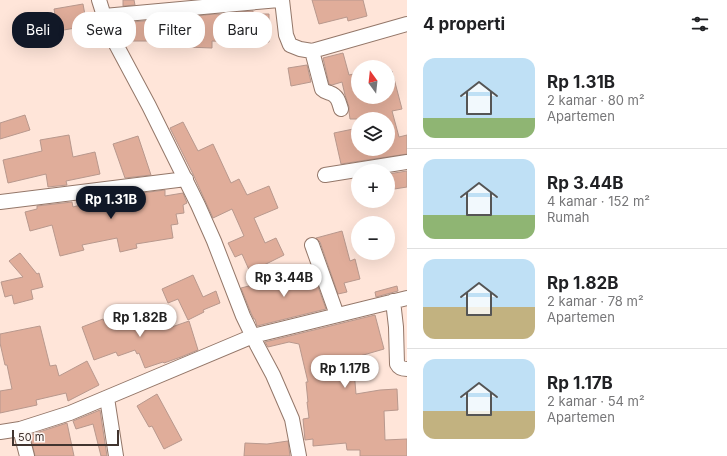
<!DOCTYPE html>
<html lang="id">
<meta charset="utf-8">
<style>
body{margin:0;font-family:Inter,sans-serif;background:#f2f2f2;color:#202124;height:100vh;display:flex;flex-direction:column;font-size:15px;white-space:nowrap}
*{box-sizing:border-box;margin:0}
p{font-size:13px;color:#757577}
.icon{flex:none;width:22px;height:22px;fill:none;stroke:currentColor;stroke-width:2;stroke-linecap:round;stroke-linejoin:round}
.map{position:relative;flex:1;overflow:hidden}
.drawer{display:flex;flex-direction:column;background:#fff;width:320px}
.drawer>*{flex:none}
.top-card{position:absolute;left:12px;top:12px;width:335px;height:36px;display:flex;gap:8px}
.needle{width:26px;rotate:345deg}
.fabs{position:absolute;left:351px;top:60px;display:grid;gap:8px}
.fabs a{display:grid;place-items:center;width:44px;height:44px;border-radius:50%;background:#fff;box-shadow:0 4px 16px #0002;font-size:20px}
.scale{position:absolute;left:12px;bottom:10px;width:107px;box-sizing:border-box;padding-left:4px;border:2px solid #41342f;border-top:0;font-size:11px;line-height:14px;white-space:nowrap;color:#41342f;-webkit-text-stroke:3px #fdf7f4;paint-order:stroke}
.price{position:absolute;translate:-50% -34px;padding:0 9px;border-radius:14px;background:#fff;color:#222;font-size:13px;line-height:26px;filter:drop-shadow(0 1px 2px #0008)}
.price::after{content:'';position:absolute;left:50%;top:24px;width:12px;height:9px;margin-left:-6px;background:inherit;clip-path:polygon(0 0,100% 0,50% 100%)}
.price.on{background:#111827;color:#fff}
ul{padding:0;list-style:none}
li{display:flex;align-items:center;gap:12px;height:100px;padding:0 16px}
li+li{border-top:1px solid #e0e0e0}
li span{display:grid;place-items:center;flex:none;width:112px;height:80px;border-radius:12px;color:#555}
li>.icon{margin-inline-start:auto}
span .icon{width:48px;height:48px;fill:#fffc;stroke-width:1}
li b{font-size:17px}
h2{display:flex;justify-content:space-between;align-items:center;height:48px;padding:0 16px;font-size:17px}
.pill{padding:0 14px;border-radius:16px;background:#fff;box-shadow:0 4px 16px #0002;font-size:14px;line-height:36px}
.pill.on{background:#111827;color:#fff}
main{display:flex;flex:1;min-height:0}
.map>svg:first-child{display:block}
.building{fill:#e0ad9a;stroke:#b8988d}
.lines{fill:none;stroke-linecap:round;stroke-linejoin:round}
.minor-casing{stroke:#947769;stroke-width:16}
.minor{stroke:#fff;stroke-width:14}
</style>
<main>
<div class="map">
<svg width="407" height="456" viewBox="0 0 407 456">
<rect width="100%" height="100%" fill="#ffe5d9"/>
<!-- building -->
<path class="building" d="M 123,0 L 134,0 L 135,5 L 123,6 Z
M 312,0 L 363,0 L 367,16 L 348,21 L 347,17 L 319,24 Z
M 83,4 L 87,26 L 58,31 L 54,9 Z
M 253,11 L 253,14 L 269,14 L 269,42 L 252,42 L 252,47 L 236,47 L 236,42 L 212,41 L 212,48 L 187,47 L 188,17 L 214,14 L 237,15 L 237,12 Z
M 163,19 L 163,41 L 124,41 L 123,23 Z
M 343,53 L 349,75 L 358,73 L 358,97 L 388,97 L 388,71 L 392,71 L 402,109 L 392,111 L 399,137 L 407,135 L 407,154 L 341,164 L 334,133 L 358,128 L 358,149 L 388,149 L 388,119 L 350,119 L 349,112 L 349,107 L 345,95 L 342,82 L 332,85 L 329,84 L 323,58 Z
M 307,65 L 311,82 L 291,86 L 288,68 Z
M 25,115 L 30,130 L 0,139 L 0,123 Z
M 183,122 L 198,151 L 213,144 L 231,183 L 239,179 L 247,195 L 269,186 L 278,208 L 254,218 L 265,243 L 276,238 L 284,255 L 250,272 L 242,254 L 235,257 L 228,243 L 244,236 L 232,209 L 213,218 L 193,174 L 170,128 Z
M 69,135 L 73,157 L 95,152 L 100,174 L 66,181 L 67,185 L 48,187 L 46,174 L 8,183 L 3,160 L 42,151 L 40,140 Z
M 138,136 L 151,175 L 125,178 L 113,144 Z
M 407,171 L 407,187 L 388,190 L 388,174 Z
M 165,190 L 165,196 L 183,193 L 187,203 L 183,205 L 184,213 L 176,214 L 178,224 L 171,225 L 173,238 L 136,244 L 137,248 L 120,252 L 117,238 L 82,245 L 84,250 L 60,256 L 52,225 L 30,231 L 25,212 L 37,209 L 37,206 L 72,202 L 73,207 L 111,197 Z
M 342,231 L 350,261 L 355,259 L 360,279 L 344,283 L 347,292 L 338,294 L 320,242 L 316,238 Z
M 20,253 L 37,274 L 39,273 L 43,287 L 31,290 L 33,299 L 14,304 L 12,295 L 5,297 L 1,282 L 23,277 L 9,261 Z
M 312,270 L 326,309 L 257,326 L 255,319 L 254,319 L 251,313 L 241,288 Z
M 193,275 L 203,297 L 216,291 L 220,303 L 203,310 L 204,312 L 188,320 L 178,299 L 168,303 L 162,289 Z
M 397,286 L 398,291 L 376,297 L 375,292 Z
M 143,306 L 150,323 L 161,318 L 166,329 L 189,321 L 198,350 L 181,357 L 164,363 L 163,362 L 145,368 L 139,353 L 137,354 L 135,350 L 118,356 L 116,352 L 94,360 L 82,327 L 103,319 L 104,321 L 121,315 Z
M 375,315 L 384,349 L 353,358 L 356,394 L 380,390 L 397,389 L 398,410 L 384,411 L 385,440 L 407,439 L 407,456 L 360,456 L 360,450 L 347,450 L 346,443 L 313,446 L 313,439 L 305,440 L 303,419 L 309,418 L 307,402 L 308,402 L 306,382 L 308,382 L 299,344 L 289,342 L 268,347 L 265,342 Z
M 40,326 L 50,366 L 56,365 L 59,376 L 87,361 L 99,385 L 68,401 L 66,393 L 36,400 L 37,405 L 0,413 L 0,391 L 12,389 L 7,365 L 5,365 L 0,343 L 0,334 Z
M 157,394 L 182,440 L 164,449 L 152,426 L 149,427 L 137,406 Z
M 100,410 L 107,456 L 101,456 L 93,424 L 76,429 L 73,421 Z
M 67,423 L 74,456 L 35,456 L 30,435 Z
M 288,441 L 290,456 L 244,456 L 245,443 L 267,444 Z"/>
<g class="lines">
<defs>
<path id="minor" d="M 99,0 L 104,16 L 111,35 L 149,106 L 198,205 L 214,241 L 243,316 L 257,345 L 273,375 L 292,419 L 299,456
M 282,0 L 286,35 L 290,45 L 300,49 L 312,51 L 407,24
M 104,16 L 279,0
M 312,51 L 322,89 C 325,92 327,92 330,93 C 338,96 339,102 341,109
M 325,175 L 407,162
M 0,202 L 186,179
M 312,245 L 337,315
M 393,301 L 396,327 L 397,364 C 399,368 403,369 407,369
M 107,398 L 116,456
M 20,429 L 27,456
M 0,432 L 20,429 L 70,413 L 253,336 L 407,298"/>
</defs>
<!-- minor casing -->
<use href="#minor" class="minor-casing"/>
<!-- minor -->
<use href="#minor" class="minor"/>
</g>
</svg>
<div class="fabs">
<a><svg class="needle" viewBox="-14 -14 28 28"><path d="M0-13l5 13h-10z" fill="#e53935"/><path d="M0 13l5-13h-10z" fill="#757577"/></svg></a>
<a><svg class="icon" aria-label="layers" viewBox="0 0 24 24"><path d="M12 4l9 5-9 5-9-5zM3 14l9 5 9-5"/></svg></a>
<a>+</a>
<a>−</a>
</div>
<div class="scale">50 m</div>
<b class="price on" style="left:111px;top:220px">Rp 1.31B</b>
<b class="price" style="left:284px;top:298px">Rp 3.44B</b>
<b class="price" style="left:140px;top:338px">Rp 1.82B</b>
<b class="price" style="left:345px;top:389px">Rp 1.17B</b>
<div class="top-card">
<a class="pill on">Beli</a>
<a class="pill">Sewa</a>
<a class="pill">Filter</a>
<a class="pill">Baru</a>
</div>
</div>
<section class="drawer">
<h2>4 properti<svg class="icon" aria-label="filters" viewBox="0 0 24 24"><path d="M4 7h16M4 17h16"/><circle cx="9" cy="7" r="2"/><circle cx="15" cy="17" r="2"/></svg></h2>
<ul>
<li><span style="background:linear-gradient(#bfe0f5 75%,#8fb573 0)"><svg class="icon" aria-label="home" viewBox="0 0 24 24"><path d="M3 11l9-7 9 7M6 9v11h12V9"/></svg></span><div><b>Rp 1.31B</b><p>2 kamar · 80 m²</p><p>Apartemen</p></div></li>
<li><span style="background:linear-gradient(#bfe0f5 70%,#8fb573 0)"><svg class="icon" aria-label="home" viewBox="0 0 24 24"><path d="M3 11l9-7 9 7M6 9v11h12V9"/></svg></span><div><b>Rp 3.44B</b><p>4 kamar · 152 m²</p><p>Rumah</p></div></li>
<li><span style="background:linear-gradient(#bfe0f5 60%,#c2b280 0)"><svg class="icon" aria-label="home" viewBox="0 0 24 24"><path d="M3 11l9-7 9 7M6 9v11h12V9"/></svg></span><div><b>Rp 1.82B</b><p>2 kamar · 78 m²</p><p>Apartemen</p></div></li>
<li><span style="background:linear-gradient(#bfe0f5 65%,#c2b280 0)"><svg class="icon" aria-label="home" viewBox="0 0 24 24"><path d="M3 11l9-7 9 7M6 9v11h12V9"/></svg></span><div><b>Rp 1.17B</b><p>2 kamar · 54 m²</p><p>Apartemen</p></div></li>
</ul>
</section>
</main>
